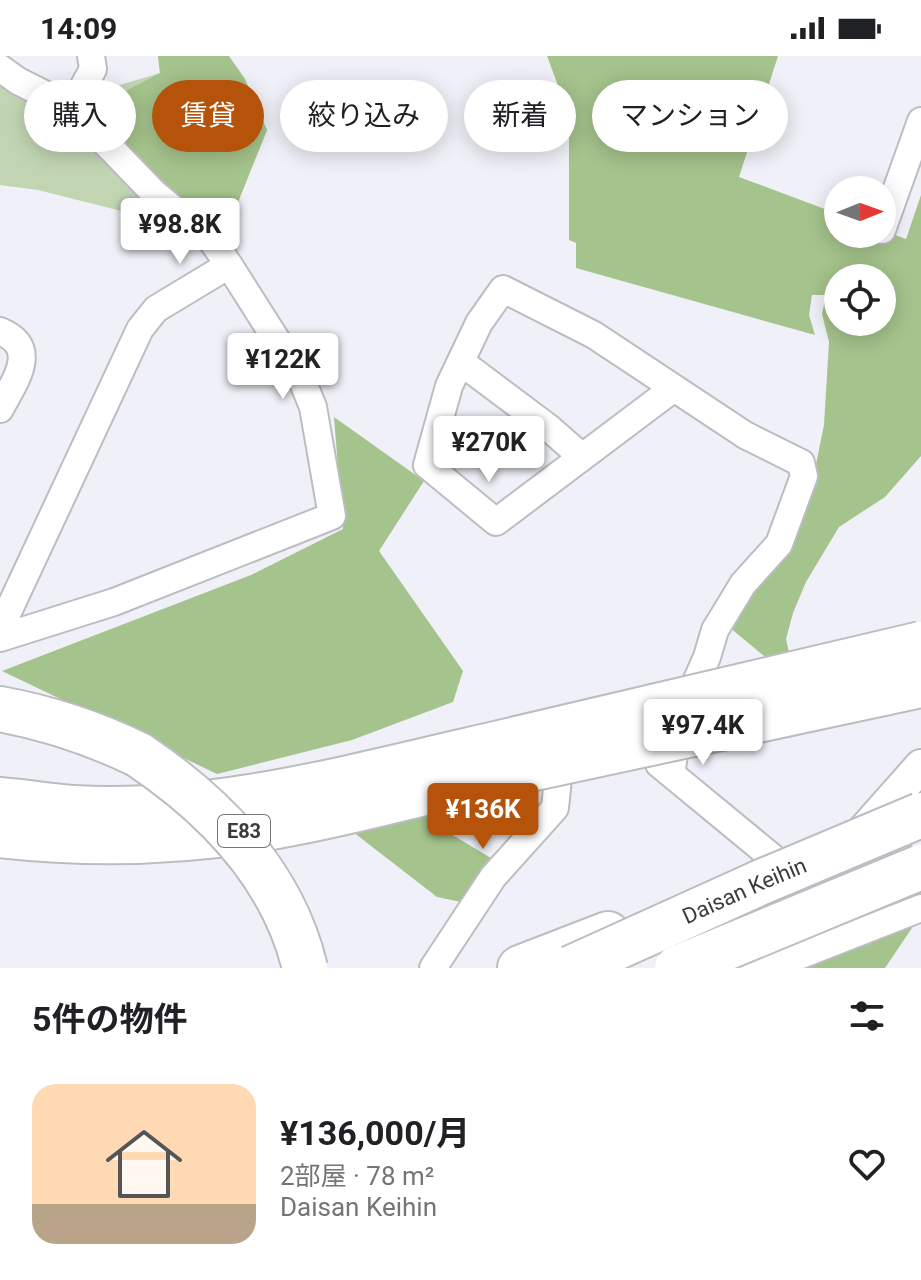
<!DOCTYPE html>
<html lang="ja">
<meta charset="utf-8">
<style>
body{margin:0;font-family:Roboto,"Noto Sans JP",sans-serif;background:#f2f2f2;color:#202124;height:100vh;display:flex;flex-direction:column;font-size:30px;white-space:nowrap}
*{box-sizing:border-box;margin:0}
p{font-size:26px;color:#757577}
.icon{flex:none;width:44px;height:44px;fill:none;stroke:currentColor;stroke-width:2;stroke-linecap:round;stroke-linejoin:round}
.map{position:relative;height:912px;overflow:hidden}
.side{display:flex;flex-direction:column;background:#fff;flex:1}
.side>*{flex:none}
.top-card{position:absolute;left:24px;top:24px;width:874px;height:72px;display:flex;gap:16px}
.needle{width:52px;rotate:89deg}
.fabs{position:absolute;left:824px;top:120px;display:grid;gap:16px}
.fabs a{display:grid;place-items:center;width:72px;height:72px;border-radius:50%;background:#fff;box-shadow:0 4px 20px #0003;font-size:40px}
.price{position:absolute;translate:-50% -68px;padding:0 18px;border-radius:8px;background:#fff;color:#222;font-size:26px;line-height:52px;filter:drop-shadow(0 2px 4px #0008)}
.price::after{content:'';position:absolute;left:50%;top:48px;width:24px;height:18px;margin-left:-12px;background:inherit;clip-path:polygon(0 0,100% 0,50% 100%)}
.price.selected{background:#b45309;color:#fff}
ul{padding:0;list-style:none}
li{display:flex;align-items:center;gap:24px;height:200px;padding:0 32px}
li+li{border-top:2px solid #e0e0e0}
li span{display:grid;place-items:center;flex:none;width:224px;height:160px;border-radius:24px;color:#555}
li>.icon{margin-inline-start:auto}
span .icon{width:96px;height:96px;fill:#fffc;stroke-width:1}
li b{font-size:34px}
h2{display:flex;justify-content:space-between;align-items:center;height:96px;padding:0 32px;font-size:34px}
.pill{padding:0 28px;border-radius:36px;background:#fff;box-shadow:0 4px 20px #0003;font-size:28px;line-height:72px}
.pill.selected{background:#b45309;color:#fff}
.status{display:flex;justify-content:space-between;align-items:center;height:56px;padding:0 40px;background:#fff;direction:ltr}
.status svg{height:22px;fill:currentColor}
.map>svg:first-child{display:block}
.green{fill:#c2d5b3}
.forest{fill:#a5c38c;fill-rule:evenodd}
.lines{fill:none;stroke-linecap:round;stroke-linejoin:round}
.minor-casing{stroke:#bcbdc3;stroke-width:30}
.tertiary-casing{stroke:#bcbdc3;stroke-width:36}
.motorway-casing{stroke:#bcbdc3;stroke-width:48}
.minor{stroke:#fff;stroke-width:26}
.tertiary{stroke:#fff;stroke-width:32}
.motorway{stroke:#fff;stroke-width:44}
.motorway-bridge-casing{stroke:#bcbdc3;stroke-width:48;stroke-linecap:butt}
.motorway-bridge{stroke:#fff;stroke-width:44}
.labels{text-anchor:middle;stroke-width:7;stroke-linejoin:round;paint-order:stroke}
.shield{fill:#fff;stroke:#767678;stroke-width:2}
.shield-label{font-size:20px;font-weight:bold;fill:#3b3b3e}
.street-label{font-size:22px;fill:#3b3b3e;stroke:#fff}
</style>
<div class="status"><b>14:09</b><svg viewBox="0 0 49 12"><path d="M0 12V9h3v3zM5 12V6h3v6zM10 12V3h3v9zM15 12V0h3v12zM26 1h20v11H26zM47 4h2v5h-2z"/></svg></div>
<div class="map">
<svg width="921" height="912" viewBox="0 0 921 912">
<rect width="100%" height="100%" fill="#f0f1f8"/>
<!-- green -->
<path class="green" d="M 158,0 L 229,0 L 267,74 L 224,181 L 38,134 L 0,129 L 0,25 L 49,50 L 160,17 Z"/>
<!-- forest -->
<path class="forest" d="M 158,0 L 229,0 L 245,23 L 267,74 L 224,181 L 87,63 L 95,51 L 160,17 Z
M 547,0 L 778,0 L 739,121 L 838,158 L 838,178 L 882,178 L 882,174 L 906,183 L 921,139 L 921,400 L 885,441 L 839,471 L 806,526 L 793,557 L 786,583 L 790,601 L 770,605 L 729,571 L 815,413 L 824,369 L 829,286 L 822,258 L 826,239 L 812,239 L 809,259 L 815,279 L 576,212 L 576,187 L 569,184 L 569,59 ZM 838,222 L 882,222 L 882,266 L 838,266 Z
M 334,361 L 424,425 L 379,495 L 463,615 L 453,646 L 352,684 L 217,718 L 2,615 L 251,519 L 343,473 Z
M 432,757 L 439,771 L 491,802 L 461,846 L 437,841 L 353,776 Z
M 916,866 L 885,912 L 791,912 Z"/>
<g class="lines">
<defs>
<path id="minor" d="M 0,12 L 18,25 L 72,52
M 882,174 L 921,65
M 0,275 C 41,292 14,326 0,353
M 461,306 L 549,372 L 582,401
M 0,573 L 140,273 L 156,253 L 229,209
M 0,582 L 114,546 L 332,460 L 313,351 L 302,324 L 229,209 L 212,185 L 154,137 L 72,52 L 93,13 L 91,0
M 659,708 L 795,820
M 671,718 L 680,662 L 707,601 L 715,574 L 743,528 L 779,488 L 804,420 L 801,407 L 745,379 L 594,279 L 503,233 L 479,267 L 449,330 L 427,409 L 496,466 L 674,332
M 433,912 L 493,821 L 555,752 L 561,694
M 768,912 L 921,852"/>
<path id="tertiary" d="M 742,912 L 921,710"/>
<path id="motorway" d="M 0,653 C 49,662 94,677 139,699
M 0,744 C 24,746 48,750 73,752 C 208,760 344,723 474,693
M 0,779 C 98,790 201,786 298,766 C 360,754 421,737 483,723
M 520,912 L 608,878"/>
</defs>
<!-- minor casing -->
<use href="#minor" class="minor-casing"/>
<!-- tertiary casing -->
<use href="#tertiary" class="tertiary-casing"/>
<!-- motorway casing -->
<use href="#motorway" class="motorway-casing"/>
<!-- minor -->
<use href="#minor" class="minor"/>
<!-- tertiary -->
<use href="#tertiary" class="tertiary"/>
<!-- motorway -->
<use href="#motorway" class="motorway"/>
<defs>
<g id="motorway-bridge">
<path d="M 474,693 L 921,588"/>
<path d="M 139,699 C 215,750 283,820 305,912"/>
<path d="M 483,723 L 921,629"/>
<path id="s1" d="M 571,912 L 759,827 L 921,759"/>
<path d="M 677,912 L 921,811"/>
</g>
</defs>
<!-- motorway-bridge casing -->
<use href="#motorway-bridge" class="motorway-bridge-casing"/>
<!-- motorway-bridge -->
<use href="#motorway-bridge" class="motorway-bridge"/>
</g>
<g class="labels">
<!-- shield labels -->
<rect class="shield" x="218" y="759" width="52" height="32" rx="6"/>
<g class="shield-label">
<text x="244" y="782">E83</text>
</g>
<!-- street labels -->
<g class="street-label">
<text dy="8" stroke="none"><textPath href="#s1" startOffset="190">Daisan Keihin</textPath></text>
</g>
</g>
</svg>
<div class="fabs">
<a><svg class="needle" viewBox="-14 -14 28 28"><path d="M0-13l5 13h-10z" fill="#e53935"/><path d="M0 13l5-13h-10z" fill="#757577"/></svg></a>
<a><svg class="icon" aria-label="locate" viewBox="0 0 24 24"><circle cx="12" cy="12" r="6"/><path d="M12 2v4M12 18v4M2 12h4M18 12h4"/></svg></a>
</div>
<b class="price" style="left:180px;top:210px">¥98.8K</b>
<b class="price" style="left:283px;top:345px">¥122K</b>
<b class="price" style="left:489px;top:428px">¥270K</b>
<b class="price" style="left:703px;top:711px">¥97.4K</b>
<b class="price selected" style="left:483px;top:795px">¥136K</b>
<div class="top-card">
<a class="pill">購入</a>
<a class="pill selected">賃貸</a>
<a class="pill">絞り込み</a>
<a class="pill">新着</a>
<a class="pill">マンション</a>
</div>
</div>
<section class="side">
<h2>5件の物件<svg class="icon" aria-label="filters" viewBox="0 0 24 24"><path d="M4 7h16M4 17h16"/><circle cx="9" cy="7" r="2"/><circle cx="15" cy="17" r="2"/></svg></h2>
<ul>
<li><span style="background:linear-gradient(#ffd9b3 75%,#b9a48a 0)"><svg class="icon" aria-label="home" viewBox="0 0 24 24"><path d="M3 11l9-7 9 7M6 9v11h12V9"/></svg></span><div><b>¥136,000/月</b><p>2部屋 · 78 m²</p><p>Daisan Keihin</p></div><svg class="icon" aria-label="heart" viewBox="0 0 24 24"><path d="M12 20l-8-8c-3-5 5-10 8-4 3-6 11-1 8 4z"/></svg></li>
</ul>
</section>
